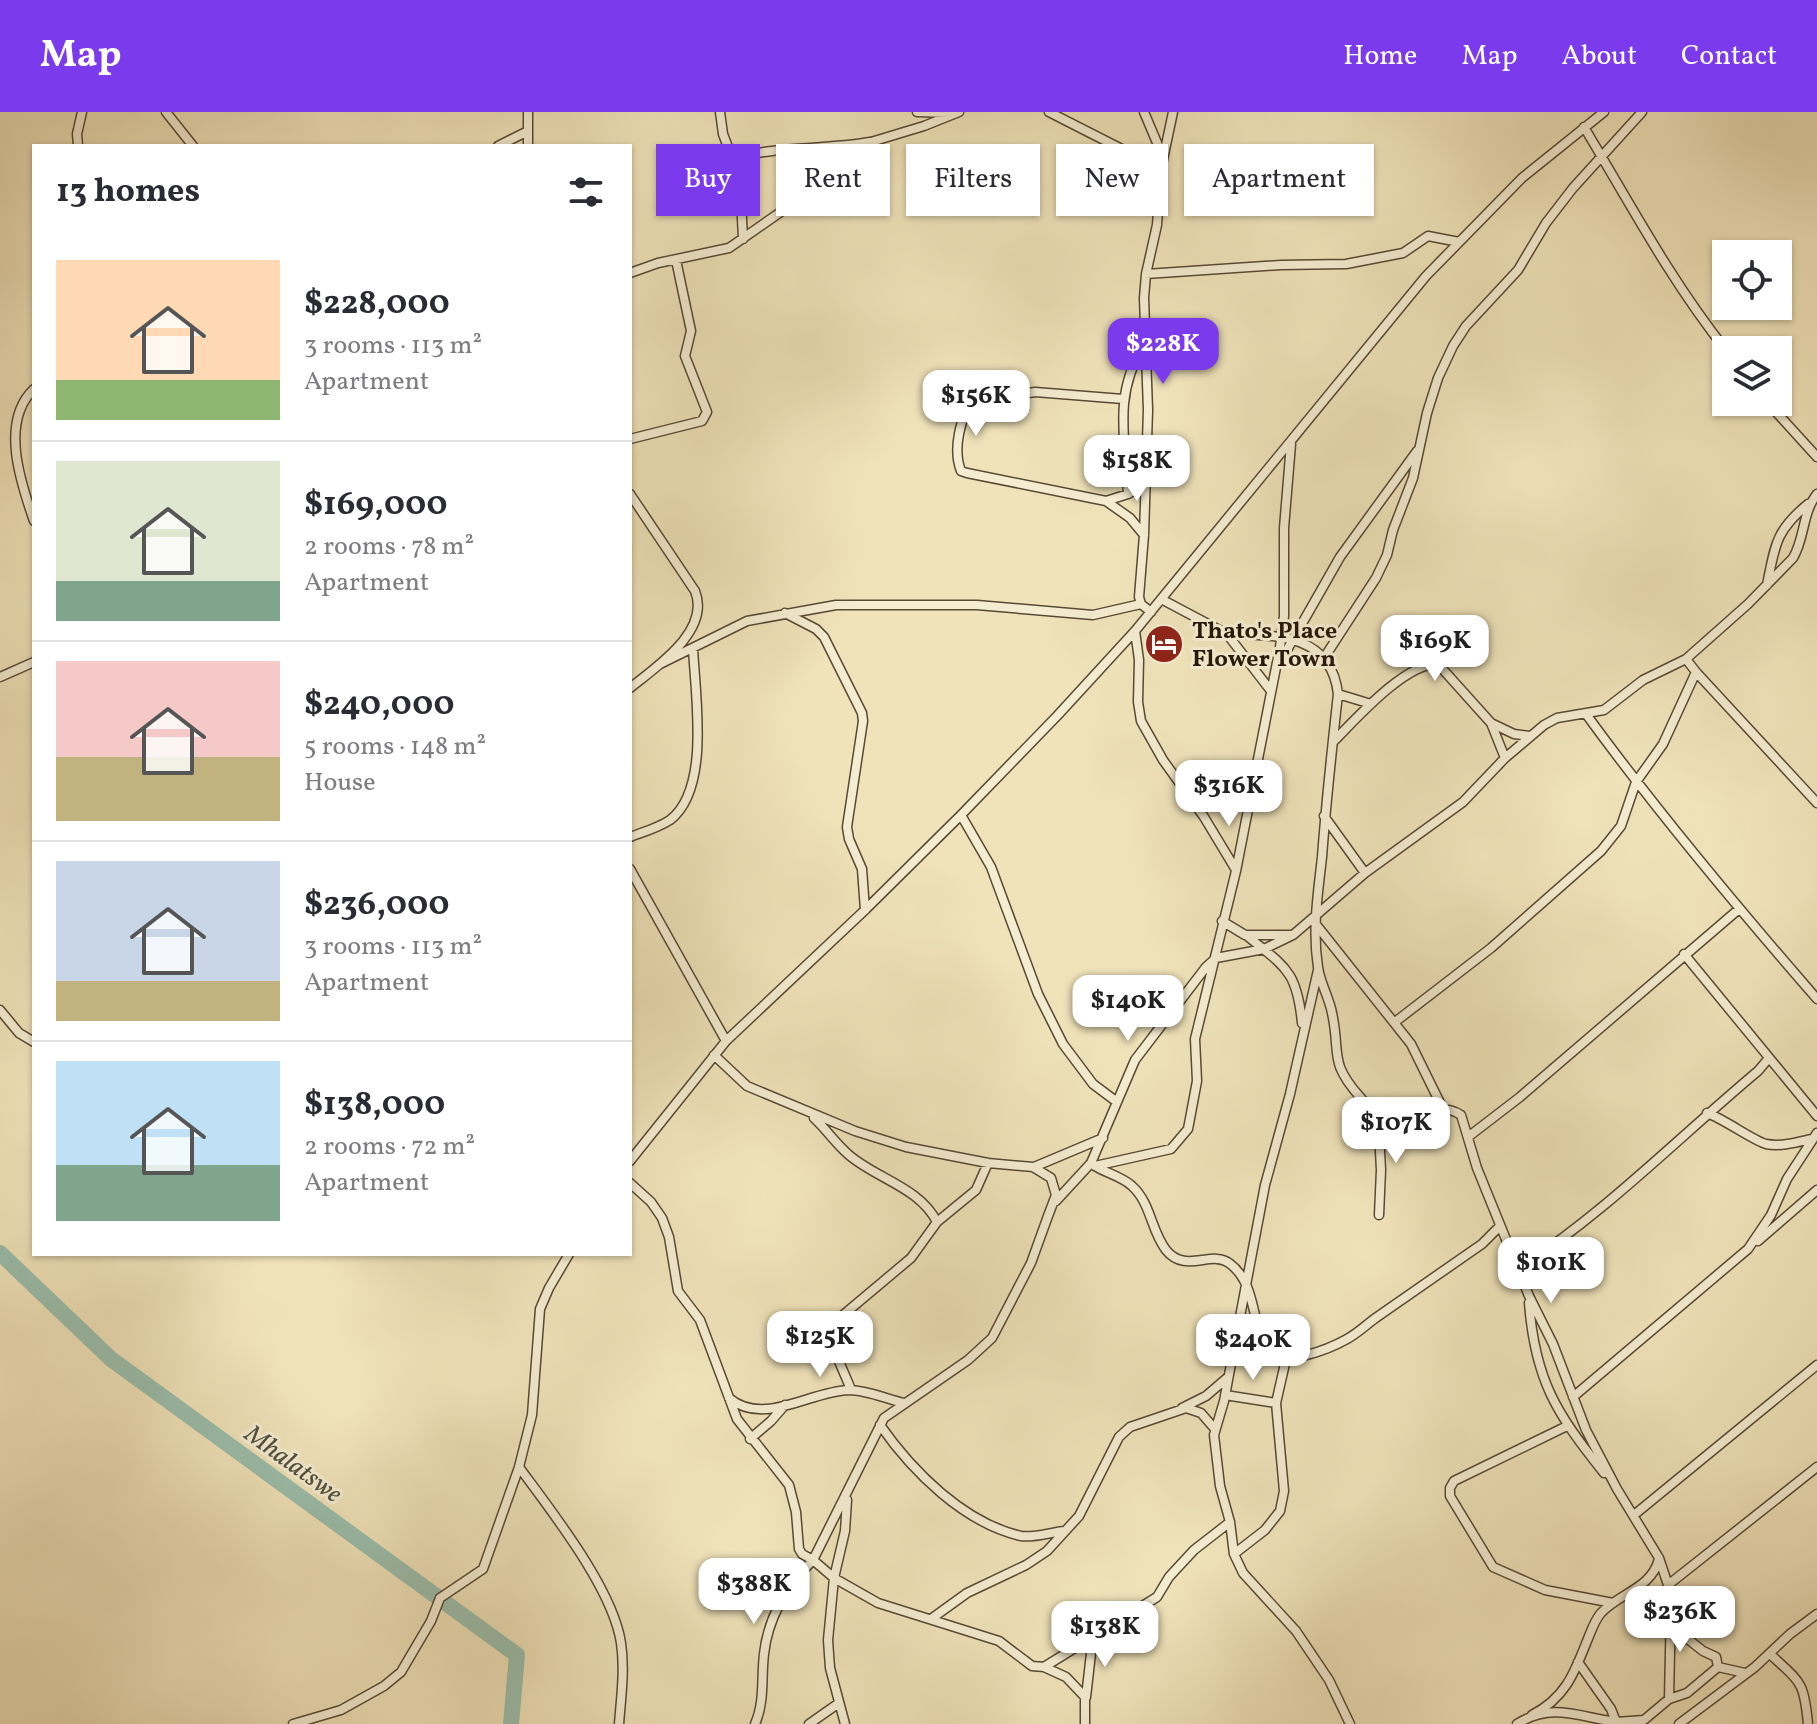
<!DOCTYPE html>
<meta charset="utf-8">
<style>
body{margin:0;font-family:Vollkorn,serif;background:#f2f2f3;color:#2b2b33;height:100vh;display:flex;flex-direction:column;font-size:30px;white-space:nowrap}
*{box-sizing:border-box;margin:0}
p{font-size:26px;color:#7c7c81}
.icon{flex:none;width:44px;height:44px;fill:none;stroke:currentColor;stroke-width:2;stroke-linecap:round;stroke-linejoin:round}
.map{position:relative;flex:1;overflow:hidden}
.side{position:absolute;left:32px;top:32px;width:600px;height:1112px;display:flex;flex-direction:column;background:#fff;border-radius:0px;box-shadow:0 2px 6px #0004}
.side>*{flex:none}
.top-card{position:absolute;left:656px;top:32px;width:760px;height:72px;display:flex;gap:16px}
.tools{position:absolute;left:1712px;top:128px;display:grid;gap:16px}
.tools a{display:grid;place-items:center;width:80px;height:80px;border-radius:0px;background:#fff;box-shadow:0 2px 6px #0004;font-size:40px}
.price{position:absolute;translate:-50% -68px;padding:0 18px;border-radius:16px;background:#fff;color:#222;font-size:26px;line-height:52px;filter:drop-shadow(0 2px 4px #0008)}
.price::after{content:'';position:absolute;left:50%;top:48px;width:24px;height:18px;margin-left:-12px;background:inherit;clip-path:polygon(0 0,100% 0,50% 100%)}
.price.current{background:#7c3aed;color:#fff}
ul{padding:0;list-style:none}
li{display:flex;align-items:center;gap:24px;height:200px;padding:0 24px}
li+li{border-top:2px solid #e1e1e2}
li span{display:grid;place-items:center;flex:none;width:224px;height:160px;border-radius:0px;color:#555}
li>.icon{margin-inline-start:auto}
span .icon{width:96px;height:96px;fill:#fffc;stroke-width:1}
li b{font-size:34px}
h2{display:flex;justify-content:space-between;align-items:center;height:96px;padding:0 24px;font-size:34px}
.chip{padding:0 28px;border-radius:0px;background:#fff;box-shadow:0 2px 6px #0004;font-size:28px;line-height:72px}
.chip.current{background:#7c3aed;color:#fff}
header{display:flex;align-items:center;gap:48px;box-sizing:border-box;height:112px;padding:0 40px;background:#7c3aed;color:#fff}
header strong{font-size:38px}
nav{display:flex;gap:44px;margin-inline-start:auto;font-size:28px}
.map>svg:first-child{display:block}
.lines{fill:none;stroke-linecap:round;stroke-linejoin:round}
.river{stroke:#9bbeac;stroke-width:16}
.street-casing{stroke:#584a35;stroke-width:11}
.street{stroke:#f5edd2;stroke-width:8}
.labels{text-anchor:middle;stroke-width:6;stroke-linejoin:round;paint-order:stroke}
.poi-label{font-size:24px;font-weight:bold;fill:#251709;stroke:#f5edd2;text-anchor:start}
.water-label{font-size:26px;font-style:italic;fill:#4e5142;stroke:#f5edd2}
</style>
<header>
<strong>Map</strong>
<nav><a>Home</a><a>Map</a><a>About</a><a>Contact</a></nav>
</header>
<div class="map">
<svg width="1817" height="1612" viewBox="0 0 1817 1612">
<rect width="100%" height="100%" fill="#f0e3ba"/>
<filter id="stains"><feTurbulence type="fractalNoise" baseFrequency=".0025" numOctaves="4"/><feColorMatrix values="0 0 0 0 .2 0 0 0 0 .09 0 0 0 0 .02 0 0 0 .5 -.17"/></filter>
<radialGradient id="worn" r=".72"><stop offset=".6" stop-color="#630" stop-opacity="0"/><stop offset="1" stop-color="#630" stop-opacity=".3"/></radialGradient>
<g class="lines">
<!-- river -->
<path class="river" d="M 0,1141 L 111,1247 L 517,1543 L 511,1612"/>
<defs>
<path id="street" d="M 166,0 L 193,34
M 720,0 L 723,22 L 740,67 L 743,127
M 917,0 L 948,1
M 1049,0 L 1161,57
M 1144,0 L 1163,45
M 1584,15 C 1629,90 1671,169 1726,238
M 78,34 L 77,22 L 82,0
M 498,34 L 526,20
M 528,34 L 528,0
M 733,46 C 778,34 824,38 870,30
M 630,161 L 658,151 L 729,136 L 795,90 L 859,42 L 871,30 L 924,14 L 959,0
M 1146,162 L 1281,153 L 1346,152 L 1403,141 L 1428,124 L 1459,130
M 34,277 C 0,309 20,369 34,409
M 1123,287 L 1035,280 L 975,289 C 959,303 953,339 961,359 L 967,361 L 1106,389 L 1130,406 L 1144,423
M 1767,290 L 1817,345
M 630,327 L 702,309 L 707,300 L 685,244 L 691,219 L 676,148
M 630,382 L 695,479 C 711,519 656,555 630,576
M 1128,382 C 1125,326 1113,282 1144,233
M 1817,382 C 1802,401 1805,426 1793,446 L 1748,492 L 1686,547 L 1696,560 L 1817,691
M 1106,389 L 1128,382 L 1146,371
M 1767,473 C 1775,434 1775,419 1808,392
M 1163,488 L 1227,522 L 1271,579
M 1151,500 L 1141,492 L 1139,485 L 1144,423 L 1148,298 L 1144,186 L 1146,162 L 1157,113 L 1161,57 L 1173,0
M 785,501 L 816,517 L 824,525 L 862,601 L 863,609 L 847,715 L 849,727 L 862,757 L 865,798
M 1135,519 L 1139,548 L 1138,590 L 1141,609 L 1163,648 L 1204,705 L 1236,758
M 1227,522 C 1275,523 1331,521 1338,582 C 1332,636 1326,691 1322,745 C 1318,782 1312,817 1318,855 C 1320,871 1329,885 1332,901 C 1341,942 1328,949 1360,985 C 1364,990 1371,998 1378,1001 C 1405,1012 1435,986 1461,1003 L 1477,1056 L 1529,1184 L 1553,1232 L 1586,1318 L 1617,1377 L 1659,1446 L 1668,1473 L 1671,1494 L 1669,1587 L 1644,1608 L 1616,1610 L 1618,1612
M 1324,546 L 1376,466 L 1387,443 L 1393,418 L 1413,366 L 1427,301 L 1438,266 L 1453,234 L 1466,214 L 1518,158 L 1546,111 L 1573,76 L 1642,0
M 660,552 L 747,509 L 836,493 L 977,493 L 1093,503 L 1141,492
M 1279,552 L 1340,445 L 1417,339
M 0,565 L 34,550
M 1338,582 L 1371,592
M 1586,602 C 1658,701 1737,795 1817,887
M 1491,611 L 1514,622 L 1530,624
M 1333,630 C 1355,608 1406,550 1438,552 L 1491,611 L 1505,646
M 961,703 L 991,755 L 1038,882 L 1063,932 L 1093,972 L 1117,990
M 1324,704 L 1365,761
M 630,725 C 643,720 658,716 670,708 C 711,677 695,582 693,536
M 630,757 L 726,929
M 1222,809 L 1245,823 L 1293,823 L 1365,761 L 1463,690 L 1505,646 L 1544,613 L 1557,606 L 1604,598 L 1643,568 L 1686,547
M 1314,810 L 1411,932 L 1444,999
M 1246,823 C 1285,855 1297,858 1302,911
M 1684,842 L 1817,1004
M 1318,858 L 1290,982 L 1265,1073 L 1224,1289 L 1214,1323 L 1220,1374 L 1230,1410 L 1234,1442 L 1243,1461 L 1296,1519 L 1329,1568 L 1350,1612
M 0,898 L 19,921 L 34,930
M 1395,910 L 1491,836 L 1601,739 L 1621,714 L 1636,670 L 1663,632 L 1696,560
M 714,943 L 747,974 L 855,1019 L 906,1035 L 988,1051 L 1033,1055 L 1051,1066 L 1056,1083 L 1048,1104 L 1031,1151 L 992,1226 L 968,1248 L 884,1306 L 813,1448 L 834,1466 L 878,1491 L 999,1529 L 1032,1554 L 1044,1555 L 1066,1565 L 1085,1585 L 1085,1612
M 1378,1001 L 1381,1058 L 1379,1103
M 1707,1001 C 1726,1008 1752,1028 1766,1032 C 1781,1035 1798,1030 1812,1027
M 814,1006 C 826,1017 836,1032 849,1043 C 877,1067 919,1075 937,1110
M 1468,1025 L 1520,985 L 1739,797
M 630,1049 L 726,929 L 865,798 L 961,703 L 1057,604 L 1135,519 L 1426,164 L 1522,66 L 1604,0
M 1095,1054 L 1171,1037 L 1188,1017 L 1197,969 L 1195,927 L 1236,759 L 1280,535 L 1284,504 L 1284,416 L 1291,332
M 1095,1054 C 1106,1061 1123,1065 1132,1074 C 1151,1091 1151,1119 1166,1138 C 1185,1162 1212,1138 1229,1151 C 1258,1172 1250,1212 1268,1239 C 1281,1257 1331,1236 1347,1227 C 1358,1221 1367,1212 1377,1205 C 1412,1181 1447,1156 1482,1132 L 1500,1114
M 1034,1055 L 1103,1026
M 630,1071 L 651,1090 L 662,1106 L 669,1125 L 678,1179 L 700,1208 L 737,1307 L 789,1373 L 796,1400 L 799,1437 L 802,1442 L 813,1448 C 787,1474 768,1505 764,1542 C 761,1567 765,1589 755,1612
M 1056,1089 L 1091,1051 L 1135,948 L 1206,855 L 1216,846 L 1264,837 L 1293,823
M 1758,1129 L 1817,1078
M 1518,1157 C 1605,1101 1679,1025 1758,959 L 1769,946
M 1529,1191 C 1535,1268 1556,1301 1604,1361
M 851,1278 C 846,1263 826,1226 830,1214 L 911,1146 L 937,1110 L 976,1078 L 988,1051
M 1225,1283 L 1276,1291
M 1573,1285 L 1748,1137 L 1771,1103 L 1787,1067 L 1817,1021
M 729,1286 C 764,1315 810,1279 849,1278 C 866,1278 887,1287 904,1291
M 1182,1296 L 1206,1284 L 1227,1266
M 880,1313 C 913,1360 964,1411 1021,1424 C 1035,1426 1051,1420 1065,1419
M 1567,1314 L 1454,1369 L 1450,1376 L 1450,1384 L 1493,1455 L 1545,1478 L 1613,1491
M 750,1327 L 771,1309 L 785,1293
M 519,1355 C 552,1400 613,1477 621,1531 C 625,1558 621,1586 619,1612
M 1634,1403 L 1817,1253
M 1234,1442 L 1265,1418 L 1280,1399 L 1284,1379 L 1276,1291 L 1286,1247
M 1668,1473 L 1817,1355
M 931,1507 L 967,1481 L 1026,1453 L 1047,1439 L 1079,1404 L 1119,1325 L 1130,1315 L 1186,1296 L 1201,1301 L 1214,1316
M 1670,1513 L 1703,1539 L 1716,1545 L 1718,1555
M 1770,1542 C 1801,1571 1804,1569 1808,1612
M 1578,1550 L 1611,1597 L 1616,1610
M 1044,1555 L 1157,1485 L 1169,1465 L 1194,1438 L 1230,1410
M 1086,1585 L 1093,1524
M 1669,1587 L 1687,1581 L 1718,1555 L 1745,1561
M 1532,1603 C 1565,1586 1574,1562 1587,1529 C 1591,1520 1594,1509 1601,1501 C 1621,1480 1651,1477 1659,1447
M 293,1612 L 341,1598 L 384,1574 L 401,1560 L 431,1509 L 440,1486 L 483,1457 L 519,1355 L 532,1303 L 540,1197 L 549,1176 L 569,1142
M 809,1612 L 839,1591
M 845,1612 L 830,1556 L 828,1528 L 834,1466 L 845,1419 L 847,1388
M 1517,1612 C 1552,1590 1579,1605 1616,1610
M 1679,1612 L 1755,1555 L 1790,1522 L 1817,1502"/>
</defs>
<!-- street casing -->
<use href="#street" class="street-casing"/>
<!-- street -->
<use href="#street" class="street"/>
</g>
<!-- icons -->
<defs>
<symbol id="hotel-disc" viewBox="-11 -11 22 22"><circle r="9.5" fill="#8f2418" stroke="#f5edd2"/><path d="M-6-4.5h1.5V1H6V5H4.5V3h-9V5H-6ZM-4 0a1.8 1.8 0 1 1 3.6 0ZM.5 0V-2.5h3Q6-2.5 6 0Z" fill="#fff"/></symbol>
</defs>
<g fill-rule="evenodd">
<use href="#hotel-disc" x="1142" y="510" width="44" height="44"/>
</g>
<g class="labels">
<!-- poi labels -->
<g class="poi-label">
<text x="1192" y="526">Thato's Place<tspan x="1192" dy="28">Flower Town</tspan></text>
</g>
<!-- water labels -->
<g class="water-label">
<text transform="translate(294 1351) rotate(36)" y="9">Mhalatswe</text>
</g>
</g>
<rect width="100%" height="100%" filter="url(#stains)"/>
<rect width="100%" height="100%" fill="url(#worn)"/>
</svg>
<div class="tools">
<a><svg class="icon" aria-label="locate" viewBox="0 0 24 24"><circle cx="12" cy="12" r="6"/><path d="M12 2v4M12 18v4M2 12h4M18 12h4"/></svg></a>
<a><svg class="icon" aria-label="layers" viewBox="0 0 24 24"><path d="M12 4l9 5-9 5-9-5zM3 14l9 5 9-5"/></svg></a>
</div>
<b class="price current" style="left:1163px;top:274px">$228K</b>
<b class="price" style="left:976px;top:326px">$156K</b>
<b class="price" style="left:1137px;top:391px">$158K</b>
<b class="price" style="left:1435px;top:571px">$169K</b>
<b class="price" style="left:1229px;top:716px">$316K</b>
<b class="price" style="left:1128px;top:931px">$140K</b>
<b class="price" style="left:1396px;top:1053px">$107K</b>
<b class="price" style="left:1551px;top:1193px">$101K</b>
<b class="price" style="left:820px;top:1267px">$125K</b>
<b class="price" style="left:1253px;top:1270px">$240K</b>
<b class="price" style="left:754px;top:1514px">$388K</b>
<b class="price" style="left:1680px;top:1542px">$236K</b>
<b class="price" style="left:1105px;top:1557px">$138K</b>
<div class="top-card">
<a class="chip current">Buy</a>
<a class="chip">Rent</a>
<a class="chip">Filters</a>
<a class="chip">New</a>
<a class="chip">Apartment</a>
</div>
<section class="side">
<h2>13 homes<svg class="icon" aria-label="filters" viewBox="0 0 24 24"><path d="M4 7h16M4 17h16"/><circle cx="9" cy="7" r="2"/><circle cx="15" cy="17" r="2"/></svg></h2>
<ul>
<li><span style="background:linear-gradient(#ffd9b3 75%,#8fb573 0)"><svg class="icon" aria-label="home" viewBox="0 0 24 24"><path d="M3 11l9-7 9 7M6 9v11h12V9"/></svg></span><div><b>$228,000</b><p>3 rooms · 113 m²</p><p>Apartment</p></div></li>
<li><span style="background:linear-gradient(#dfe7d0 75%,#7fa58c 0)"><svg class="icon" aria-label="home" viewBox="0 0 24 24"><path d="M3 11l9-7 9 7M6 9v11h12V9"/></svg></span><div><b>$169,000</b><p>2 rooms · 78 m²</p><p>Apartment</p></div></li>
<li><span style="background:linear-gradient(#f6c9c9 60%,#c2b280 0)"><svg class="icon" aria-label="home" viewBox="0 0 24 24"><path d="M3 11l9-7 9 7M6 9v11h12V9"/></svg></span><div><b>$240,000</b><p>5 rooms · 148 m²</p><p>House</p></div></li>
<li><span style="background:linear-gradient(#c9d6e8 75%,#c2b280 0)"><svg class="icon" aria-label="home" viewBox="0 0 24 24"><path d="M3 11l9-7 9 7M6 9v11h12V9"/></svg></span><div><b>$236,000</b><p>3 rooms · 113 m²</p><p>Apartment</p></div></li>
<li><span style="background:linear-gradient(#bfe0f5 65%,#7fa58c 0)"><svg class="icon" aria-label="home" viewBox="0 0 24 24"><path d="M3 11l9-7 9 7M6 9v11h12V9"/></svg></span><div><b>$138,000</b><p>2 rooms · 72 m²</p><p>Apartment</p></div></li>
</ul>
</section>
</div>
